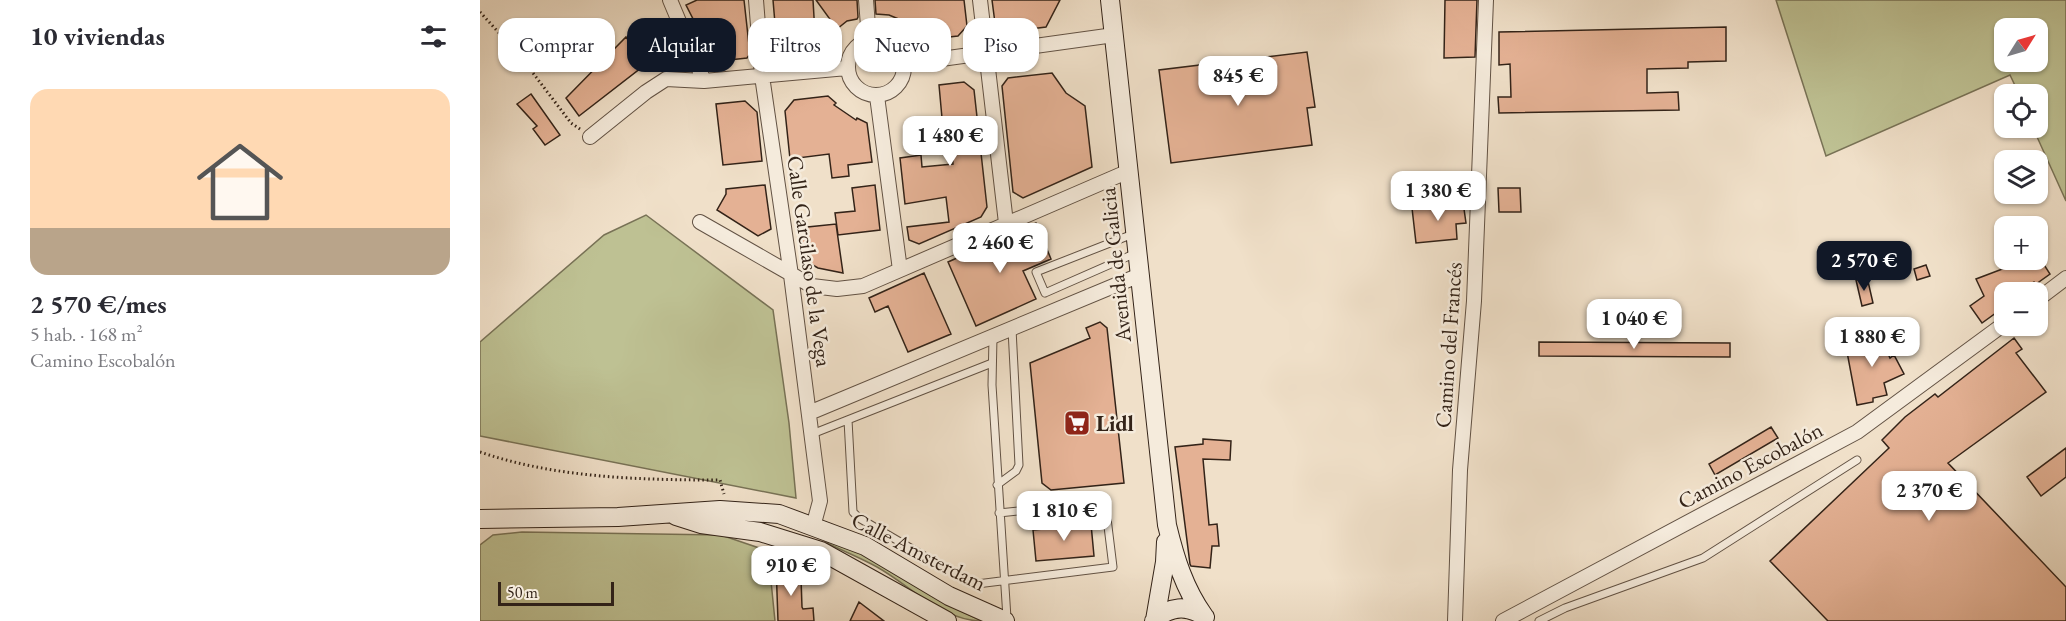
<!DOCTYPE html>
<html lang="es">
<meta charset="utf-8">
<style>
body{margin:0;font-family:"EB Garamond",serif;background:#f2f2f3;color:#2b2b33;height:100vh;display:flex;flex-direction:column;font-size:22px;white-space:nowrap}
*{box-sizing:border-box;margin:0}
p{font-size:20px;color:#7c7c81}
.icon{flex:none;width:33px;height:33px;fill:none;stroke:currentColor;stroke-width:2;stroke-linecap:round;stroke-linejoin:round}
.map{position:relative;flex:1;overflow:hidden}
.panel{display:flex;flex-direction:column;background:#fff;width:480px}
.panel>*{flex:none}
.hud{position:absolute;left:18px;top:18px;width:570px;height:54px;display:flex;gap:12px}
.needle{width:39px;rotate:53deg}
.buttons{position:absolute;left:1514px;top:18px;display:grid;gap:12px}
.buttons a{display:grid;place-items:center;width:54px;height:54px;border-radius:12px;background:#fff;box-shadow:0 2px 4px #0004;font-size:30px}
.scale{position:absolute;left:18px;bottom:15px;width:116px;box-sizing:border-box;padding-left:6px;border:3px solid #332318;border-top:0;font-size:16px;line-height:21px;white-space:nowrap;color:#332318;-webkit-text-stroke:4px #f5ebdc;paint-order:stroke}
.price{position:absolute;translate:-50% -51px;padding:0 14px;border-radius:12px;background:#fff;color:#222;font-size:20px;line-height:39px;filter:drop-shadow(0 2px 3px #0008)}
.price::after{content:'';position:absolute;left:50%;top:36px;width:18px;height:14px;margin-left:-9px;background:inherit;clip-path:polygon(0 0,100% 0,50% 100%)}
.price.current{background:#111827;color:#fff}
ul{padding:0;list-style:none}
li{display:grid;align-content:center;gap:12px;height:318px;padding:0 30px}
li+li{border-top:2px solid #e1e1e2}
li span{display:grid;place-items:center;height:186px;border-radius:18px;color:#555}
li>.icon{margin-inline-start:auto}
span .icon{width:108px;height:108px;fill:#fffc;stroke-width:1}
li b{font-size:26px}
h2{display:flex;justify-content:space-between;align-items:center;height:72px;padding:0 30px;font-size:26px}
.chip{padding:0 21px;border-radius:18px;background:#fff;box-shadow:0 2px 4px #0004;font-size:21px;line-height:54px}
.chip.current{background:#111827;color:#fff}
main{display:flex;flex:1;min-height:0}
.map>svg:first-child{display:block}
.green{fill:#bec193;stroke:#787256;stroke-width:1.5;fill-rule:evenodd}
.building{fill:#e4b194;stroke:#332318;stroke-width:1.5}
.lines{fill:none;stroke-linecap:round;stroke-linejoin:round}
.lane-casing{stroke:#625244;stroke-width:9}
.street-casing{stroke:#625244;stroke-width:16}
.secondary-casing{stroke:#332318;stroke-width:20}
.path{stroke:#332318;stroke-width:3;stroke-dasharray:1.5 3;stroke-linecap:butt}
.lane{stroke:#f5ebdc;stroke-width:7}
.street{stroke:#f5ebdc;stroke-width:14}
.secondary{stroke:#f5ebdc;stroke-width:18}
.labels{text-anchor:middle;stroke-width:5;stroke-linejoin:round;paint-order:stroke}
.street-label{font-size:22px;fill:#332318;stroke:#f5ebdc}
.poi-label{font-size:22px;font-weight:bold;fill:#332318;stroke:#f5ebdc;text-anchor:start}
</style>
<main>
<section class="panel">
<h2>10 viviendas<svg class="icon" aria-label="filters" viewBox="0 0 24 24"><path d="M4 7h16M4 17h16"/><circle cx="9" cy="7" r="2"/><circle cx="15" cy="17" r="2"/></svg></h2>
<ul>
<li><span style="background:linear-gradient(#ffd9b3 75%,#b9a48a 0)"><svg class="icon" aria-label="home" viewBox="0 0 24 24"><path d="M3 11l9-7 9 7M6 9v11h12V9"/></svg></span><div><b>2 570 €/mes</b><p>5 hab. · 168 m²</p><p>Camino Escobalón</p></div></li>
</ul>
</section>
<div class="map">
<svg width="1586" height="621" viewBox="0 0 1586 621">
<rect width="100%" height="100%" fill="#f0e0c9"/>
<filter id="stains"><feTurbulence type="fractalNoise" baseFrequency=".00333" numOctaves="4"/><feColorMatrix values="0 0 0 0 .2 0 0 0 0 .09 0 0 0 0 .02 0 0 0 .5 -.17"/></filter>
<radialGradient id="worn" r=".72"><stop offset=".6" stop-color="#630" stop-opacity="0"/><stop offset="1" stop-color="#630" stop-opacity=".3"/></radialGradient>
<!-- green -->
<path class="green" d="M 1296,0 L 1586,0 L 1586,201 L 1553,128 L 1557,128 L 1557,94 L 1539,94 L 1530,75 L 1346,156 ZM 1524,28 L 1557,28 L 1557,62 L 1524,62 Z
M 166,215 L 293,310 L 309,423 L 316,498 L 0,436 L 0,342 L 124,235 Z
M 42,532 L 241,535 L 288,551 L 295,621 L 0,621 L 0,545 L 13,535 Z
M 349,538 L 373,547 L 464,603 L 502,621 C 462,621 431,586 397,567 C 381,558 363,551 347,543 Z"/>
<!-- building -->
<path class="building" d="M 217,0 L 264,0 L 270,54 L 267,58 L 240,61 L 233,58 L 206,5 Z
M 293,0 L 333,0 L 336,51 L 306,54 L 297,47 Z
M 336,0 L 377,0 L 378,17 L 377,19 L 367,21 L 357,29 Z
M 395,0 L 484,0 L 487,26 L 478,36 L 442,40 L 435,30 L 421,20 L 409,15 L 396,14 Z
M 512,0 L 580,0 L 566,27 L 525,32 L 515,23 Z
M 965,0 L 997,0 L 995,57 L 964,58 Z
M 1246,27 L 1246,61 L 1208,62 L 1208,68 L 1167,69 L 1167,93 L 1198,92 L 1199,110 L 1019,113 L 1018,97 L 1031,97 L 1030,64 L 1019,65 L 1019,32 Z
M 146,37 L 166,64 L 99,116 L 86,98 Z
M 827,52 L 835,107 L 827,108 L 832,145 L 691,163 L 679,70 Z
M 572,73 L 586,93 L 605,106 L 612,167 L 543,198 L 533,192 L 522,86 L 528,78 Z
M 484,82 L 494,90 L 507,207 L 501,217 L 439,244 L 429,240 L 427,227 L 469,222 L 466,197 L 425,204 L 420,158 L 441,155 L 442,167 L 473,164 L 471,140 L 460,141 L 459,130 L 462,118 L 459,85 Z
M 51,94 L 80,135 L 65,145 L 53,129 L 57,126 L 37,104 Z
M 348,96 L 356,103 L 354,105 L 376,120 L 377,118 L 387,123 L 392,162 L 368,165 L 369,176 L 352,178 L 349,154 L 310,159 L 305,111 L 314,100 Z
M 265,101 L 277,112 L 282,161 L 243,165 L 236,104 Z
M 285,185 L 291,229 L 278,236 L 237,210 L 246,194 L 246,189 Z
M 395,185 L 400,230 L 358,235 L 355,213 L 375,211 L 372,188 Z
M 1018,188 L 1040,188 L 1041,212 L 1019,212 Z
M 983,202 L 986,223 L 976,224 L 977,239 L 936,243 L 932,208 Z
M 556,223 L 571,259 L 543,271 L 556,299 L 496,326 L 468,262 Z
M 356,224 L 363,273 L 338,268 L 322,259 L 318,228 Z
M 1546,260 L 1561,260 L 1570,274 L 1556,284 L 1554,282 L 1539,292 L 1524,292 L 1524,307 L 1502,323 L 1490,306 L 1504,296 L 1496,279 Z
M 1446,265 L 1450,276 L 1437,280 L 1434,269 Z
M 444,273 L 471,334 L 428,352 L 408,306 L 395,312 L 389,298 Z
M 1387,277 L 1393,303 L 1382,306 L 1376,280 Z
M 620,322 L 627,328 L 644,483 L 571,490 L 562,483 L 550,363 L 610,338 L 606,328 Z
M 1397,329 L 1410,358 L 1414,355 L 1424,374 L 1404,383 L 1407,395 L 1393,398 L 1393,402 L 1377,405 L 1367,352 L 1376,351 L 1374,344 L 1388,342 L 1386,332 Z
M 1534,338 L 1542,349 L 1536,353 L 1566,392 L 1468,463 L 1586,587 L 1586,621 L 1348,621 L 1290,561 L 1409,448 L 1402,440 L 1425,417 L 1455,394 L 1458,397 Z
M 1059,342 L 1250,343 L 1250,357 L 1059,356 Z
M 1291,427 L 1298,438 L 1235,475 L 1229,464 Z
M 723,439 L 751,441 L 750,460 L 723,459 L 729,525 L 737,524 L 739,546 L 732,546 L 730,568 L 711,566 L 710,564 L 695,447 L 723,444 Z
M 1586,448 L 1586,477 L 1561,496 L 1547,477 Z
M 607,522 L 607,524 L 611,524 L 614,556 L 556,561 L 553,530 L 584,527 L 584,524 Z
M 296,564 L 318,571 L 317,577 L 321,578 L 322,607 L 323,609 L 333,608 L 334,621 L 298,621 Z
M 379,602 L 404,621 L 370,621 Z"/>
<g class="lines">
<defs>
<path id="lane" d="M 653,234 L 556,272 L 565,293 L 656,253
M 513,337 L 512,385 L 527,618
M 368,420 L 373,512 L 379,518 L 487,581 L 497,584 L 633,567 L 625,502 L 519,513
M 332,434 L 512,363
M 517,485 L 536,471 L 539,465 L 532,329
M 1059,621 L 1085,608 L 1223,558 L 1377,460"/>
<path id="street" d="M 190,0 L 224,81
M 276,0 L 282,76 L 311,275 L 340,501 L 333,527
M 386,0 L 389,39
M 500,0 L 526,223
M368 67a28 28 0 1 1 56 0a28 28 0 1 1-56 0Z
M 425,64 L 634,35
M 397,96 L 420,270
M 110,137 L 166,92 L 186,79 L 224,81 L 367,68
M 220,222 L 332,286 L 357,289 L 383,286 L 649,171
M 1557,300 L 1586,278
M 329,413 L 660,275
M 975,621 L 980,470 L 994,301 L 1006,0
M 1023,621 L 1377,432 L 1524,324"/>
<path id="secondary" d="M 630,0 L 687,525 C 695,558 704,588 724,616
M 196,516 L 221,524 L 280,532 L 341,551 L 467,621
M 0,519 L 138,517 L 240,510 L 299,514 L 385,546 L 469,596 L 525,621
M 675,620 L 685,562 L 686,542
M 674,621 C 689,606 707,604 725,617"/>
</defs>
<!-- lane casing -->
<use href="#lane" class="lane-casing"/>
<!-- street casing -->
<use href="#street" class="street-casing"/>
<!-- secondary casing -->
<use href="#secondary" class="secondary-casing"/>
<!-- path -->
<path class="path" d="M 0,12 L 40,56 L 91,123 L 100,129
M 0,452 C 76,478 160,480 240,480 L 244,494"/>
<!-- lane -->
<use href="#lane" class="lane"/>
<!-- street -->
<use href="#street" class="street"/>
<!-- secondary -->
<use href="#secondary" class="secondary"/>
</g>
<!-- icons -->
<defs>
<symbol id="supermarket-square" viewBox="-11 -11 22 22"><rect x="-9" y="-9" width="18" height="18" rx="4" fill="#8f2418" stroke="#f5ebdc"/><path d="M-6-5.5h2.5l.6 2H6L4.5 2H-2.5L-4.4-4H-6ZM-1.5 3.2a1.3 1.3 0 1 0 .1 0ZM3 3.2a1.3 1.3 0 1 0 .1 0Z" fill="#fff"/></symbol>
</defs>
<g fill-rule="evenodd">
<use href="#supermarket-square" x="582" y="408" width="30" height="30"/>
</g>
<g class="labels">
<!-- street labels -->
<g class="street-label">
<text transform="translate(330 261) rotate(82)" y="8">Calle Garcilaso de la Vega</text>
<text transform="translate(635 265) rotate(-96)" y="8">Avenida de Galicia</text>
<text transform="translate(968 345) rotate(-86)" y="8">Camino del Francés</text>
<text transform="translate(1270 465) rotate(-28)" y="8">Camino Escobalón</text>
<text transform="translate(439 551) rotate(27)" y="8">Calle Amsterdam</text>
</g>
<!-- poi labels -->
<g class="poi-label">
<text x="616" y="431">Lidl</text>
</g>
</g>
<rect width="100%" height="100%" filter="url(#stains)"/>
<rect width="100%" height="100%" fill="url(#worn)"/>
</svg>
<div class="buttons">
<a><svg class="needle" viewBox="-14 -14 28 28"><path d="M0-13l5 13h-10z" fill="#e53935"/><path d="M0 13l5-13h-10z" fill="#7c7c81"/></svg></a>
<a><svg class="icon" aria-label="locate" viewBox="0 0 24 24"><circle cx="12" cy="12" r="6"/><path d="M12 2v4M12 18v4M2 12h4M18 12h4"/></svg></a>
<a><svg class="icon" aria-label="layers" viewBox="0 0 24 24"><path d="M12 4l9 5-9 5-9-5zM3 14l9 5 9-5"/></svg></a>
<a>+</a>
<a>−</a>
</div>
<div class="scale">50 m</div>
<b class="price" style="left:758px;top:107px">845 €</b>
<b class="price" style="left:470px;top:167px">1 480 €</b>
<b class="price" style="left:958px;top:222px">1 380 €</b>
<b class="price" style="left:520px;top:274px">2 460 €</b>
<b class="price current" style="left:1384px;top:292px">2 570 €</b>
<b class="price" style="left:1154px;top:350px">1 040 €</b>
<b class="price" style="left:1392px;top:368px">1 880 €</b>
<b class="price" style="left:1449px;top:522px">2 370 €</b>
<b class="price" style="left:584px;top:542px">1 810 €</b>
<b class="price" style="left:311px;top:597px">910 €</b>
<div class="hud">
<a class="chip">Comprar</a>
<a class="chip current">Alquilar</a>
<a class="chip">Filtros</a>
<a class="chip">Nuevo</a>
<a class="chip">Piso</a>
</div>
</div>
</main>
